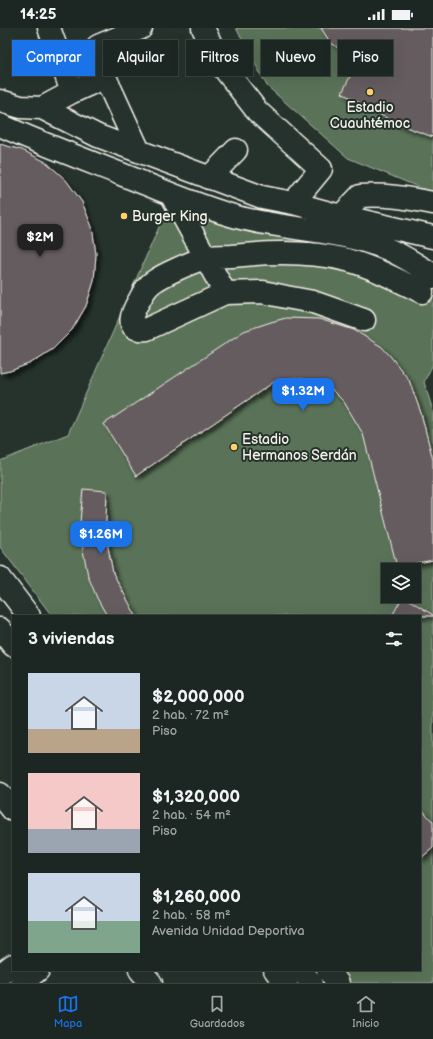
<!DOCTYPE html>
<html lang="es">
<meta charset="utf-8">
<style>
body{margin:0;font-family:"Balsamiq Sans",sans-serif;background:#29322f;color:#f1f3f6;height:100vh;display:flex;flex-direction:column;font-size:15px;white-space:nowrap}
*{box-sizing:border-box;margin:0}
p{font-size:13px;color:#a0a5a5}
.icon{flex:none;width:22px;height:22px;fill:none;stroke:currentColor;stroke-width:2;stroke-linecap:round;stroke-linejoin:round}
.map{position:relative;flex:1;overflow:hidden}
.details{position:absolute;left:12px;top:587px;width:409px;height:356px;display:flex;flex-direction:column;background:#1c2622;border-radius:0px;box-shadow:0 4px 16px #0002,0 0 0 1px #3a4340}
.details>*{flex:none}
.hud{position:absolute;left:12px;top:12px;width:409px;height:36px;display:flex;gap:8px}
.controls{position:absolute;left:381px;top:535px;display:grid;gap:8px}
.controls a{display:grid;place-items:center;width:40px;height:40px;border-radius:0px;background:#1c2622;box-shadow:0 4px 16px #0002,0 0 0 1px #3a4340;font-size:20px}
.price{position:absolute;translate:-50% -34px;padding:0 9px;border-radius:8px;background:#1a73e8;color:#fff;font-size:13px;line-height:26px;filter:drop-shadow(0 1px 2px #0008)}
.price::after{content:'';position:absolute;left:50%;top:24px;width:12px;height:9px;margin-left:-6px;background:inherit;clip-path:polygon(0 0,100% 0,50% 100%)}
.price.on{background:#222;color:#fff}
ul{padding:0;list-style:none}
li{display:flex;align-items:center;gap:12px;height:100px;padding:0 16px}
li span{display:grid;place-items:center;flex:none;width:112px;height:80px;border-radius:0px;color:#555}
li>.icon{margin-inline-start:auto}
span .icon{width:48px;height:48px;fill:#fffc;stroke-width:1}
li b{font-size:17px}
h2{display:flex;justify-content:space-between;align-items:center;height:48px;padding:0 16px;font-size:17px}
.pill{padding:0 14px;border-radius:0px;background:#1c2622;box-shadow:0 4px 16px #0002,0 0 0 1px #3a4340;font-size:14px;line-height:36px}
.pill.on{background:#1a73e8;color:#fff}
.status{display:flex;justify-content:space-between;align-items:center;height:28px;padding:0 20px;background:#1c2622;direction:ltr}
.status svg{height:11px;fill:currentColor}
.menu{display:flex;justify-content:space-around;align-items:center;height:56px;border-top:1px solid #3a4340;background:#1c2622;font-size:11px;color:#a0a5a5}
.menu a{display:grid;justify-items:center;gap:2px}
.menu .on{color:#1a73e8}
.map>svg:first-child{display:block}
.green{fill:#5a7358;stroke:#a7b2a0;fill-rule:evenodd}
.building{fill:#655b60;stroke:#f4f1e8;filter:url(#shadow)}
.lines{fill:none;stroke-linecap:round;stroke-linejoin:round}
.minor-casing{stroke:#f4f1e8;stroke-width:25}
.minor{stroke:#26332d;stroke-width:22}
.poi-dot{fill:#ffd166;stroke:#26332d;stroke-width:1.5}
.labels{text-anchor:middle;stroke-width:4;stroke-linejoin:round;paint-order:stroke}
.poi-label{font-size:14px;fill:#f4f1e8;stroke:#26332d;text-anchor:start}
</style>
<div class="status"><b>14:25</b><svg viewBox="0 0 49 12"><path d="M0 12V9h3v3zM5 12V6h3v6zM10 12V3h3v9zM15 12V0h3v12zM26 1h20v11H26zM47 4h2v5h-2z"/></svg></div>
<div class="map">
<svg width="433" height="955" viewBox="0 0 433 955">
<defs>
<filter id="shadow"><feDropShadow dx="3.5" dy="3.5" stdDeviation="2" flood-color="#0009"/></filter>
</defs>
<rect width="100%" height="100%" fill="#26332d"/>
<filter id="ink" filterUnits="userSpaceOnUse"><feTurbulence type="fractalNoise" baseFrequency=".025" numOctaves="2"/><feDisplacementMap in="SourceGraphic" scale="8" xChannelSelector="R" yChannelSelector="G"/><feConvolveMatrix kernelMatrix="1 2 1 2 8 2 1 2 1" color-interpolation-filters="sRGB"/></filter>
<g filter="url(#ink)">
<!-- green -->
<path class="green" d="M 236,0 L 433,0 L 433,165 L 348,130 L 267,58 Z
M 190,180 L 241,202 L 256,206 L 330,213 L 362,219 L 433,256 L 433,336 L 424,354 L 433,383 L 433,955 L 338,955 L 328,942 L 420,942 L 420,588 L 52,588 L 0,519 L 0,433 L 68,406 L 163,190 C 170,179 178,181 190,180 ZM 388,542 L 414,542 L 414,568 L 388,568 Z"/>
<!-- building -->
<path class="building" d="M 321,0 L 433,0 L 433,109 L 395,95 L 342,65 L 357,34 L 330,14 Z
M 0,116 L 22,122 L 46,134 L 66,152 L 82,174 L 92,199 L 96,226 L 94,253 L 86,278 L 72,302 L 53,321 L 31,335 L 10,343 L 0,345 Z
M 286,290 L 319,291 L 354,302 L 382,319 L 391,329 L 409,352 L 421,385 L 433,432 L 433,532 L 397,539 L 363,406 L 344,374 L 331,361 L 310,352 L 293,350 L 274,354 L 136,448 L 104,396 L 244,303 L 271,294 Z
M 83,461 L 107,463 L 106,493 L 108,519 L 113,545 L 136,588 L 107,588 L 97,570 L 88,548 L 83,522 L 80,494 Z
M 403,568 L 433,587 L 433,588 L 392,588 Z
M 420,779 L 433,794 L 433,820 L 420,831 Z"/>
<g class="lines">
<defs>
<path id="minor" d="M 49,0 L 72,64
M 203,0 L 220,35 L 257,83 L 321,141 L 293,175
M 105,49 L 139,123
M 0,73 L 21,79 L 42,80 L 98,108 L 262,169 L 293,175 L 341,188 L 433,209
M 42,80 L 72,64 L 105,49 L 98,18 L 141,0
M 0,97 C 40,115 80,130 121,146 C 159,161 197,178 237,189 C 282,201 330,201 374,216 C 394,222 412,234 430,245 L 433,249
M 209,150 L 236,122
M 171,166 L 225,265
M 341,188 L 360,168 C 385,166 408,170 433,175
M 364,292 L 313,274 L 286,269 L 263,264 L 225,265 L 147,301 C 123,304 132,284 140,271 C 143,265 147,258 153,254 C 164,246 192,234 205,230 C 213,228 223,228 232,228 C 269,224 310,223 347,232 C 373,239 397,252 422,264
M 0,550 L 29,588
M 0,601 L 13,617
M 0,766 L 13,782
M 140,942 L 151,955
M 275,942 L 286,955
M 301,942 L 311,955
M 328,942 L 338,955
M 0,947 L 13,937
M 22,955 L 38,942"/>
</defs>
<!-- minor casing -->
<use href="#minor" class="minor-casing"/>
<!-- minor -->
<use href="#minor" class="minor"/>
</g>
</g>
<!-- markers -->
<g class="poi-dot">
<circle cx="370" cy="64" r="4"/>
<circle cx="124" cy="188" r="4"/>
<circle cx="234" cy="419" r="4"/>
</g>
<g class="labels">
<!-- poi labels -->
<g class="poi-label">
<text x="370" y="84" text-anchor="middle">Estadio<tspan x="370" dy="16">Cuauhtémoc</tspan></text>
<text x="132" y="193">Burger King</text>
<text x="242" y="416">Estadio<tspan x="242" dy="16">Hermanos Serdán</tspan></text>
</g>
</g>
</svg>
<div class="controls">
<a><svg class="icon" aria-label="layers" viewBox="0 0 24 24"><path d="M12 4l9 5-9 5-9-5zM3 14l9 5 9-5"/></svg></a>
</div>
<b class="price on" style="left:40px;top:230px">$2M</b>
<b class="price" style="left:303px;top:384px">$1.32M</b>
<b class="price" style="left:101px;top:527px">$1.26M</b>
<div class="hud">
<a class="pill on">Comprar</a>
<a class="pill">Alquilar</a>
<a class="pill">Filtros</a>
<a class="pill">Nuevo</a>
<a class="pill">Piso</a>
</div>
<section class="details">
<h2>3 viviendas<svg class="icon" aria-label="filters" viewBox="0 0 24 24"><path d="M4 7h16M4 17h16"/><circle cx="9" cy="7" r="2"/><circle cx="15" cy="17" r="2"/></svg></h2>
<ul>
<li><span style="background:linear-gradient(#c9d6e8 70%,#b9a48a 0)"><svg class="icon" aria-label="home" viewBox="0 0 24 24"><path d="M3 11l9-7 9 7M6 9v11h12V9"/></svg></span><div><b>$2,000,000</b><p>2 hab. · 72 m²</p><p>Piso</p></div></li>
<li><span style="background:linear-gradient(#f6c9c9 70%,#9aa5b1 0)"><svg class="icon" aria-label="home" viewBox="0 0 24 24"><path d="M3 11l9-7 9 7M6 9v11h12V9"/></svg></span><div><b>$1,320,000</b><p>2 hab. · 54 m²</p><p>Piso</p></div></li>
<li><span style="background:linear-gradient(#c9d6e8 60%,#7fa58c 0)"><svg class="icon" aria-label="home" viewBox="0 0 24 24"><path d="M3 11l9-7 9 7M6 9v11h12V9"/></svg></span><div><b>$1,260,000</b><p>2 hab. · 58 m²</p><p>Avenida Unidad Deportiva</p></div></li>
</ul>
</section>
</div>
<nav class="menu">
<a class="on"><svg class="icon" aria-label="map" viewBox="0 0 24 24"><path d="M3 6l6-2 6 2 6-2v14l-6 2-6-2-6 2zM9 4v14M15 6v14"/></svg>Mapa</a>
<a><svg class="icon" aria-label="saved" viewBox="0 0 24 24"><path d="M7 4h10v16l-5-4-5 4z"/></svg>Guardados</a>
<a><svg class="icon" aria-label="home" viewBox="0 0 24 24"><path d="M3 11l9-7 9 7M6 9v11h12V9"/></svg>Inicio</a>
</nav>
